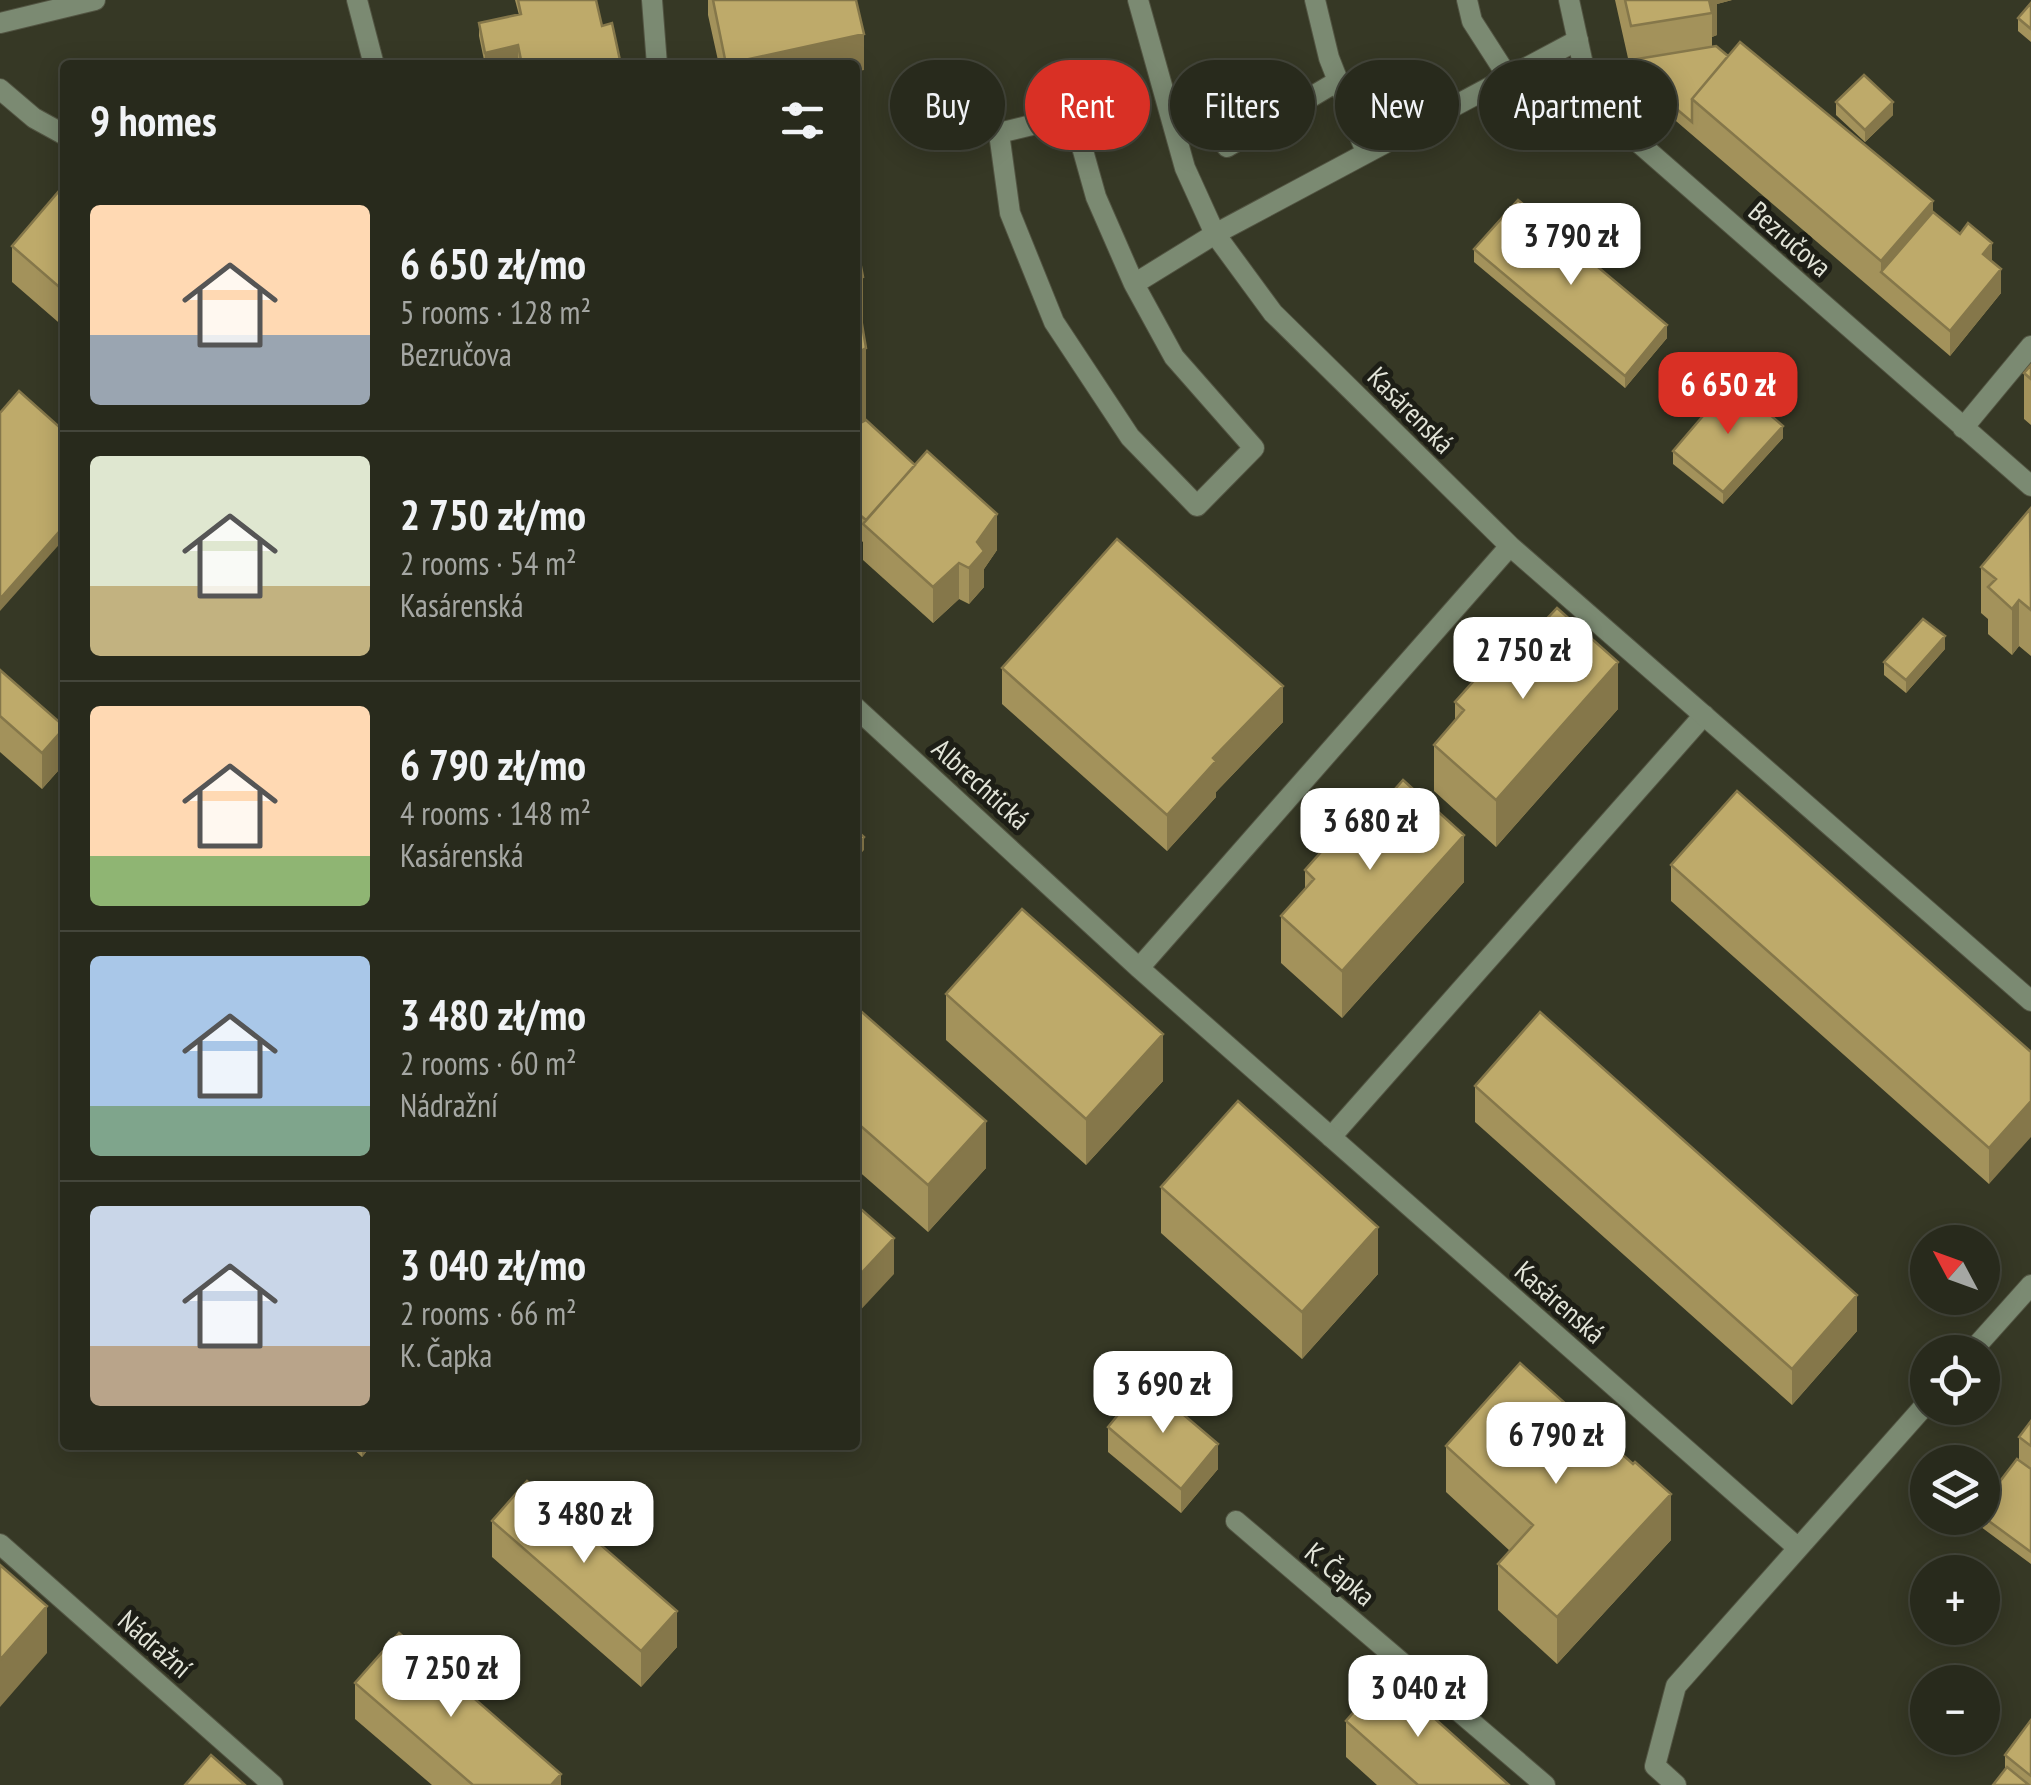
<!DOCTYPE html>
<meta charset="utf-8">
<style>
body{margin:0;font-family:"PT Sans Narrow",sans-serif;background:#303225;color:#f1f3f6;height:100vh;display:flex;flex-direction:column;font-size:38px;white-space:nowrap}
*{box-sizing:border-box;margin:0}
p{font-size:32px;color:#a5a7a3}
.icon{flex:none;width:55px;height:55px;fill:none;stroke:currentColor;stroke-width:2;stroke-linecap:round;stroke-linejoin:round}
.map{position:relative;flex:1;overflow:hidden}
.side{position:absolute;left:60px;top:60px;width:800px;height:1390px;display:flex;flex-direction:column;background:#282a1c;border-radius:10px;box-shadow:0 5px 25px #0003,0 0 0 2px #44463b}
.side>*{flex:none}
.banner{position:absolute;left:890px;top:60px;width:950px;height:90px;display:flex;gap:20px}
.needle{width:65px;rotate:311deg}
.fabs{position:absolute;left:1910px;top:1225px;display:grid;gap:20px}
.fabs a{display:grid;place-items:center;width:90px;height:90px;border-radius:50%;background:#282a1c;box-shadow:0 5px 25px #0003,0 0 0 2px #44463b;font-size:50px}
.price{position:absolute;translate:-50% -85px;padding:0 22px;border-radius:20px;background:#fff;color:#222;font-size:32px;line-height:65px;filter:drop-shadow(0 2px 5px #0008)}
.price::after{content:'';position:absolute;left:50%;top:60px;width:30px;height:22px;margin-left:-15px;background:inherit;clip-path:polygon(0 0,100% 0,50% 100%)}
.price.on{background:#d93025;color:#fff}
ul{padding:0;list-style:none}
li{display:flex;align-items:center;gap:30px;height:250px;padding:0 30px}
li+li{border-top:2px solid #44463b}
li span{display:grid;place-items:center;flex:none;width:280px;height:200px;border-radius:10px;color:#555}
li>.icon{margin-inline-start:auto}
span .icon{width:120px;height:120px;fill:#fffc;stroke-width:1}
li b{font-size:42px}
h2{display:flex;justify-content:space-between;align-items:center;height:120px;padding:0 30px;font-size:42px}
.chip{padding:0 35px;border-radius:45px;background:#282a1c;box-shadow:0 5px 25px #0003,0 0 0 2px #44463b;font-size:35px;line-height:90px}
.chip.on{background:#d93025;color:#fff}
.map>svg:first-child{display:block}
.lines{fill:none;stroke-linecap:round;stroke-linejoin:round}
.lane-casing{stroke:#525442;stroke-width:22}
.street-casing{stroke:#525442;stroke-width:22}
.lane{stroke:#7b8a72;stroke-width:20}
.street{stroke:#7b8a72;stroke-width:20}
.wall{fill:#a3925b}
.shaded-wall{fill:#85774a}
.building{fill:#beaa6a;stroke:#85774a;stroke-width:2.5}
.labels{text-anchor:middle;stroke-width:10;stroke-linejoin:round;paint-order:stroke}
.street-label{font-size:28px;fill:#e2e4d8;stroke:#1d1e16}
</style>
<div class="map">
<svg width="2031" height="1785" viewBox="0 0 2031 1785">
<rect width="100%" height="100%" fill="#363825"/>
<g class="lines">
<defs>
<path id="lane" d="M 1315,0 L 1329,58 L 1366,152
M 1467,0 L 1472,21 L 1508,77
M 1227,147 L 1338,81
M 1331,1137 L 1704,715"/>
<path id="street" d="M 357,0 L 374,65
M 652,0 L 657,65
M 1138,0 L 1185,168 L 1215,234 L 1273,313 L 1510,546 L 2031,1001
M 1569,0 L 1591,101 L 2031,486
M 0,23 L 95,0
M 0,89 L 34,118 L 65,135
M 1134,284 L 1174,357 L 1254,448 L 1197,506 L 1130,437 L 1054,322 L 1010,213 L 999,133 L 1073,115 L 1096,197 L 1134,284 L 1215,234 L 1578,40
M 1963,428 L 2031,346
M 855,707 L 1139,968 L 1798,1548
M 1139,968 L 1510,546
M 1971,1352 L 2031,1285
M 1236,1521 L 1545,1785
M 0,1544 L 273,1785
M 1676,1785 L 1655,1766 L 1676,1686 L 1928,1402"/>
</defs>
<!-- lane casing -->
<use href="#lane" class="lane-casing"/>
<!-- street casing -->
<use href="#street" class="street-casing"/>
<!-- lane -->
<use href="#lane" class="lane"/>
<!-- street -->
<use href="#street" class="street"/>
</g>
<!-- wall -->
<path class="wall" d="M 515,0 L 596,0 L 602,26 L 621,65 L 519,65 L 518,58 L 485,65 L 479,36 L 479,23 L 519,15 Z
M 708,0 L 856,0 L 864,70 L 855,65 L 719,65 L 708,15 Z
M 1615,0 L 1732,0 L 1717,4 L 1717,35 L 1712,37 L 1712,47 L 1933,212 L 1992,261 L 2001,293 L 1950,356 L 1634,85 Z
M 2031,3 L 2031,42 L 2018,31 L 2018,18 Z
M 1836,102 L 1893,115 L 1865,142 L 1836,115 Z
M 65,184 L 65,328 L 12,282 L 12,246 Z
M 855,235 L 863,333 L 866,420 L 997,550 L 984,569 L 984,587 L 969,604 L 959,599 L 933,623 L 863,560 L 863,542 L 855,536 Z
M 1474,249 L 1667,338 L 1625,388 L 1474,262 Z
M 2031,365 L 2031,425 L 2024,419 L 2024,373 Z
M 1783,438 L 1723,504 L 1673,464 L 1673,451 Z
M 2031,510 L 2031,656 L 2019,646 L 2012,655 L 1988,634 L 1988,619 L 1981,613 L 1981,567 Z
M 1522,645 L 1618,709 L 1496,847 L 1434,791 L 1434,745 L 1455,721 L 1455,702 Z
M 1945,649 L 1906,693 L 1884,675 L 1884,662 Z
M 1002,668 L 1283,722 L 1216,792 L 1216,797 L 1167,851 L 1002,704 Z
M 0,670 L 65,763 L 42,789 L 0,752 Z
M 1373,814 L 1464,882 L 1342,1018 L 1281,963 L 1281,916 L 1305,889 L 1305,870 Z
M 1671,865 L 2031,1052 L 1989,1184 L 1671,901 Z
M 946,994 L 1163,1081 L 1086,1165 L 946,1040 Z
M 855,1006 L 986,1168 L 928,1232 L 855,1168 Z
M 1475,1086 L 1857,1331 L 1792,1405 L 1475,1122 Z
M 1161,1187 L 1378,1274 L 1302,1359 L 1161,1233 Z
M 2031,1421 L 2031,1564 L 1977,1524 L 1977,1518 L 1982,1518 L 1982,1505 L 2019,1460 L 2019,1437 Z
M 1108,1427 L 1218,1469 L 1181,1513 L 1108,1452 Z
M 349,1445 L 372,1445 L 362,1457 Z
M 1446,1446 L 1671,1540 L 1557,1664 L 1498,1610 L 1498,1564 L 1510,1551 L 1446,1492 Z
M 492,1521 L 677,1647 L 641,1687 L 492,1557 Z
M 355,1683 L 561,1785 L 432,1785 L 355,1719 Z
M 2031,1720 L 2031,1785 L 1993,1785 L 2005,1770 L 2005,1755 Z
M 1346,1721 L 1509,1785 L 1377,1785 L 1346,1757 Z"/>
<!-- shaded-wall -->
<path class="shaded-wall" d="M 1707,0 L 1732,0 L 1717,4 L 1717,35 L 1712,37 L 1712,13 Z
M 864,34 L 864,70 L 855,72 L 855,65 L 726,65 Z
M 518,45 L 518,58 L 485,65 L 485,53 Z
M 1893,102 L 1893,115 L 1865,142 L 1865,130 Z
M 1933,201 L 1933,237 L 1881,272 L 1881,296 L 1881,261 Z
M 1992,243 L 1992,267 L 1983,254 Z
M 2001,269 L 2001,293 L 1950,356 L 1950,331 Z
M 863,277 L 863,349 L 866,348 L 866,444 L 855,450 L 855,280 Z
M 1667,325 L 1667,338 L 1625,388 L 1625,376 Z
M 1783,426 L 1783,438 L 1723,504 L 1723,492 Z
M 997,514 L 997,550 L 984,569 L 984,587 L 969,604 L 969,568 L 977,542 Z
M 65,525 L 65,538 L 0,611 L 0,599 Z
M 959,563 L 959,599 L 933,623 L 933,587 Z
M 2019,600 L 2019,646 L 2012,655 L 2012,609 Z
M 1945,636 L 1945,649 L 1906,693 L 1906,680 Z
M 1618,662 L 1618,709 L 1496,847 L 1496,800 Z
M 1283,686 L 1283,722 L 1216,792 L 1216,797 L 1167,851 L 1167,815 L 1213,758 Z
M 65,727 L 65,763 L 42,789 L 42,753 Z
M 1464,835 L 1464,882 L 1342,1018 L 1342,971 Z
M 864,837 L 864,850 L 855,860 L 855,847 Z
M 1163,1034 L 1163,1081 L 1086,1165 L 1086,1119 Z
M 2031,1101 L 2031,1137 L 1989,1184 L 1989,1148 Z
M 986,1121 L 986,1168 L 928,1232 L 928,1185 Z
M 1378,1227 L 1378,1274 L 1302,1359 L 1302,1312 Z
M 894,1238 L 894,1274 L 855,1316 L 855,1280 Z
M 1857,1295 L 1857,1331 L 1792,1405 L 1792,1369 Z
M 1218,1444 L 1218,1469 L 1181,1513 L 1181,1489 Z
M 362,1445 L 372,1445 L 362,1457 Z
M 1671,1494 L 1671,1540 L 1557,1664 L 1557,1617 Z
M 47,1606 L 47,1653 L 0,1707 L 0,1660 Z
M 677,1611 L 677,1647 L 641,1687 L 641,1651 Z
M 561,1774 L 561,1785 L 551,1785 Z"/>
<!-- building -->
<path class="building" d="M 518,0 L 596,0 L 602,26 L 612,23 L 621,65 L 522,65 L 518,45 L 485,53 L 479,23 L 521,14 Z
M 713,0 L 856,0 L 864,34 L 726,64 Z
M 1625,0 L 1709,0 L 1712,13 L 1631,26 Z
M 2031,3 L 2031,29 L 2018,18 Z
M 1740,42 L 1933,201 L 1881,261 L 1692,99 Z
M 1716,46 L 1728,56 L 1692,99 L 1692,122 L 1634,73 L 1631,60 Z
M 1864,75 L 1893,102 L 1865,130 L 1836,102 Z
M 65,184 L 65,292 L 12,246 Z
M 1518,200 L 1667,325 L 1625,376 L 1474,249 Z
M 1933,212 L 1960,234 L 1968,223 L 1992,243 L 1983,254 L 2001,269 L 1950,331 L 1881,272 Z
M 855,235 L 863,277 L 855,280 Z
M 855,283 L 866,348 L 855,354 Z
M 2031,365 L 2031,379 L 2024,373 Z
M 1732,382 L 1783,426 L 1723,492 L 1673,451 Z
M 19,391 L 65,432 L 65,525 L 0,599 L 0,413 Z
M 866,420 L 915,465 L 866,520 L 855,511 L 855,426 Z
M 927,451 L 997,514 L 977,542 L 984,551 L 969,568 L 959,563 L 933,587 L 863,524 Z
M 2030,509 L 2031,610 L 2019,600 L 2012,609 L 1988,587 L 1996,579 L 1981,567 Z
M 1117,539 L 1283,686 L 1213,758 L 1216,761 L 1167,815 L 1002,668 Z
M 1557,608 L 1618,662 L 1496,800 L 1434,745 L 1464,710 L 1455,702 L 1513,637 L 1522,645 Z
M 1923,619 L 1945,636 L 1906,680 L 1884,662 Z
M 0,670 L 65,727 L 42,753 L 0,716 Z
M 1403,780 L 1464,835 L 1342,971 L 1281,916 L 1314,879 L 1305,870 L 1363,805 L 1373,814 Z
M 1737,791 L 2031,1052 L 2031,1101 L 1989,1148 L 1671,865 Z
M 855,829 L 864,837 L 855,847 Z
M 1022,909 L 1163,1034 L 1086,1119 L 946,994 Z
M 855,1006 L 986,1121 L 928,1185 L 855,1121 Z
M 1540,1012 L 1857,1295 L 1792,1369 L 1475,1086 Z
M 1238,1101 L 1378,1227 L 1302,1312 L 1161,1187 Z
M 855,1204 L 894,1238 L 855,1280 Z
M 1520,1363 L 1633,1464 L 1635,1462 L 1671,1494 L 1557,1617 L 1498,1564 L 1533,1525 L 1446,1446 Z
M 1145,1382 L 1218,1444 L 1181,1489 L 1108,1427 Z
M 2031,1421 L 2031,1446 L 2019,1437 Z
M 2017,1459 L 2031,1469 L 2031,1552 L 1982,1516 L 1982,1505 Z
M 527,1481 L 677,1611 L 641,1651 L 492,1521 Z
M 0,1565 L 47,1606 L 0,1660 Z
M 399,1633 L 561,1774 L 551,1785 L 473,1785 L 355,1683 Z
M 1386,1675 L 1509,1785 L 1418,1785 L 1346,1721 Z
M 2031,1720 L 2031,1776 L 2005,1755 Z
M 211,1755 L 245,1785 L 185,1785 Z
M 2007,1767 L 2029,1785 L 1993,1785 Z"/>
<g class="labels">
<!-- street labels -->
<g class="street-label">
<text transform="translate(1790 239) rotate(41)" y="10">Bezručova</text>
<text transform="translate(1411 410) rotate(45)" y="10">Kasárenská</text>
<text transform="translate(981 784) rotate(42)" y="10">Albrechtická</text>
<text transform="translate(1560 1302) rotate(41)" y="10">Kasárenská</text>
<text transform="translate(1340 1574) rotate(40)" y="10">K. Čapka</text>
<text transform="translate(155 1644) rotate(41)" y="10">Nádražní</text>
</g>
</g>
</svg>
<div class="fabs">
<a><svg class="needle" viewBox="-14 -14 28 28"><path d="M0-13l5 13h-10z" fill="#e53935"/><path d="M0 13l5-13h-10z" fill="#a5a7a3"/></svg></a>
<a><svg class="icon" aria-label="locate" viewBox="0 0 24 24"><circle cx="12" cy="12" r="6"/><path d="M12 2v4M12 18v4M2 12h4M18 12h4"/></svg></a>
<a><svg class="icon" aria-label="layers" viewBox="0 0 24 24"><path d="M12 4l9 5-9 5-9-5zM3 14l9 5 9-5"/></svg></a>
<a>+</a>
<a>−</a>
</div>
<b class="price" style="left:1571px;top:288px">3 790 zł</b>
<b class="price on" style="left:1728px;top:437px">6 650 zł</b>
<b class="price" style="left:1523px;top:702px">2 750 zł</b>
<b class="price" style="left:1370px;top:873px">3 680 zł</b>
<b class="price" style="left:1163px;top:1436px">3 690 zł</b>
<b class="price" style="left:1556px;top:1487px">6 790 zł</b>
<b class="price" style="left:584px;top:1566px">3 480 zł</b>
<b class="price" style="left:451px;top:1720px">7 250 zł</b>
<b class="price" style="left:1418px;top:1740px">3 040 zł</b>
<div class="banner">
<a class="chip">Buy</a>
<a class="chip on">Rent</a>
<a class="chip">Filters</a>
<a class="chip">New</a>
<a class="chip">Apartment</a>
</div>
<section class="side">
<h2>9 homes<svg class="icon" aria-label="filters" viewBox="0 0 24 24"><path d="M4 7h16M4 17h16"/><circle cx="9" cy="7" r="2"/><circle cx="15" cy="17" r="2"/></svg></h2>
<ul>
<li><span style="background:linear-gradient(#ffd9b3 65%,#9aa5b1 0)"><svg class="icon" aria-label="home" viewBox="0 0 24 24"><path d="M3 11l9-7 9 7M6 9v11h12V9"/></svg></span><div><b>6 650 zł/mo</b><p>5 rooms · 128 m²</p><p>Bezručova</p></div></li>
<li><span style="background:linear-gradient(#dfe7d0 65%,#c2b280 0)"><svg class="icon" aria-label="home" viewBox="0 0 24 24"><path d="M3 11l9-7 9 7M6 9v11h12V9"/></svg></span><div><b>2 750 zł/mo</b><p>2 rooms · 54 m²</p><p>Kasárenská</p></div></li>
<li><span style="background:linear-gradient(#ffd9b3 75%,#8fb573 0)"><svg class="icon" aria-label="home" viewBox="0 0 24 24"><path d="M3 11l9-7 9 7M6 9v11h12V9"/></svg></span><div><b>6 790 zł/mo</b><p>4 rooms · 148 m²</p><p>Kasárenská</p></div></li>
<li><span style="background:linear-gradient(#a9c7e8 75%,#7fa58c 0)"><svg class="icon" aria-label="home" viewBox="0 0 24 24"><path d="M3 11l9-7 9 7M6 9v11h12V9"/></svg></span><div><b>3 480 zł/mo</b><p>2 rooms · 60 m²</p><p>Nádražní</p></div></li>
<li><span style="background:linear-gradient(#c9d6e8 70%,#b9a48a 0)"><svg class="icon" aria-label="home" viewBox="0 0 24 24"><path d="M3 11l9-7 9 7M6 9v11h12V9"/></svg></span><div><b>3 040 zł/mo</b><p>2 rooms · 66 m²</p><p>K. Čapka</p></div></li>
</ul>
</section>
</div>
